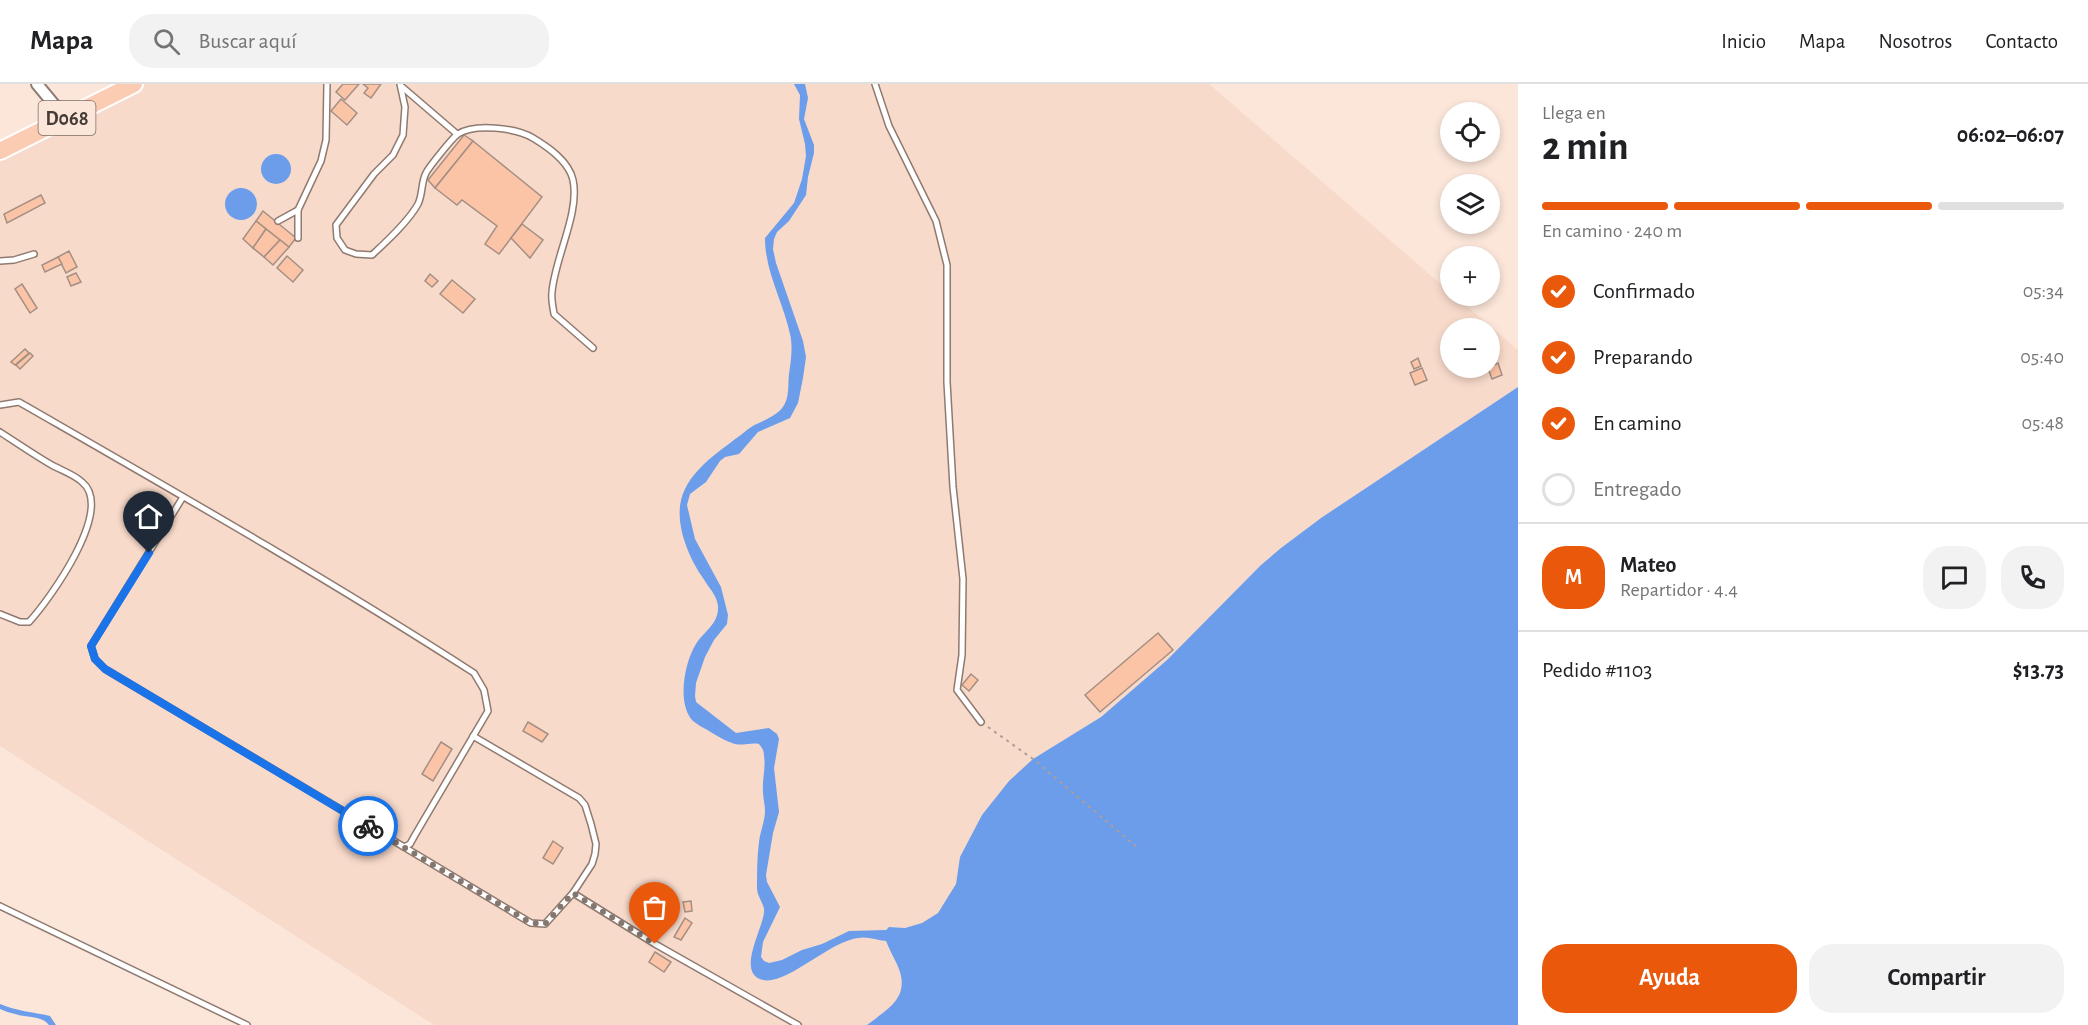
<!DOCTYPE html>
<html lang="es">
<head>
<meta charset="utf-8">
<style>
	:root { --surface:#fff; --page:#f2f2f2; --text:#202124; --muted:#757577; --line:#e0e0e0; --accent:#ea580c }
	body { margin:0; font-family:"Alegreya Sans",sans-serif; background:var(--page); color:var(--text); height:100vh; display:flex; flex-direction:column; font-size:22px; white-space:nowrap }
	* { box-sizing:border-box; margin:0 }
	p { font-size:20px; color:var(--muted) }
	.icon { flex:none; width:33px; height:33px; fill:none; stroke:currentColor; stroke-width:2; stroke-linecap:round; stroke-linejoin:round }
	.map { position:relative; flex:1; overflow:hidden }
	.sheet { display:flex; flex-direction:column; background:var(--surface); width:570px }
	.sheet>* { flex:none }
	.buttons { position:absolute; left:1440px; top:18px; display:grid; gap:12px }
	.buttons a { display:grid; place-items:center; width:60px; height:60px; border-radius:50%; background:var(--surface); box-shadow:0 3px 9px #0003; font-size:30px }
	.pin { position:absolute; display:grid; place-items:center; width:51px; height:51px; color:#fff; margin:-62px -26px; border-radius:50% 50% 50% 0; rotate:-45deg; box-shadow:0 0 6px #0007 }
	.pin .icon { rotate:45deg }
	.courier { position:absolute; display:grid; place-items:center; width:60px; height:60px; margin:-30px; border:4px solid #1a73e8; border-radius:50%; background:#fff; color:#222; box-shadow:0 2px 8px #0007 }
	.headline em { font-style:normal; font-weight:700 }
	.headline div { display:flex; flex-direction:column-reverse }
	.headline { display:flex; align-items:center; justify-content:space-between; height:102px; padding:0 24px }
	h1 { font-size:39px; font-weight:700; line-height:45px }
	.bar { display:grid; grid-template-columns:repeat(4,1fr); gap:9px 6px; align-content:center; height:72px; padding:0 24px }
	.bar i { height:8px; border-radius:4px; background:var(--line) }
	.bar .selected { background:var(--accent) }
	.bar p { grid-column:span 4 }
	.line { display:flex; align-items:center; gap:15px; padding:0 24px; border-top:2px solid var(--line) }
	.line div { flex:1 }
	.round { display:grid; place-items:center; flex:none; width:63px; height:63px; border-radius:24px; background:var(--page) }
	ol { padding:0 24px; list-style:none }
	li { display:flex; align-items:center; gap:18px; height:66px }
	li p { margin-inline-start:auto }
	li .icon { padding:6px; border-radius:50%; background:var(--accent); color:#fff; stroke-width:4 }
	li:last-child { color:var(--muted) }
	li i { width:33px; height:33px; border:3px solid var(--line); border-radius:50% }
	.primary-button { display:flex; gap:12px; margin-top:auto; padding:12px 24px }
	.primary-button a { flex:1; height:69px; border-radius:24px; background:var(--accent); color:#fff; font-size:24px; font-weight:700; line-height:69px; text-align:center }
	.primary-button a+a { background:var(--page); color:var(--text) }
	header { display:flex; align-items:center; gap:36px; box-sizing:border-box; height:84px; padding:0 30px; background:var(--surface); border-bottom:2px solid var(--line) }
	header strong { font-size:28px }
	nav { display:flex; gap:33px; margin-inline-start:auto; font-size:21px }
	.search { width:420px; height:54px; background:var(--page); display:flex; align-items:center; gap:15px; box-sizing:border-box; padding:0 21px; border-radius:24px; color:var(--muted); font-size:22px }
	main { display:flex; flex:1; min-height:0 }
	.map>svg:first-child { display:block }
</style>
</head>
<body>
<header>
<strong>Mapa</strong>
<div class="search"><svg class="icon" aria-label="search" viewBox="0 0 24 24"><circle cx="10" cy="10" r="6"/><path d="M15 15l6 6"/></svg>Buscar aquí</div>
<nav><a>Inicio</a><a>Mapa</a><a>Nosotros</a><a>Contacto</a></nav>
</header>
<main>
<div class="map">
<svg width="1518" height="941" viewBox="0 0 1518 941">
	<rect width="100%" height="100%" fill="#fce6da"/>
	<!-- built -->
	<path fill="#f8daca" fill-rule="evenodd" d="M145,0h1064l241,208v4h5l63,54v37l-197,131 -40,30 -20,17 -94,95 -66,57 -68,42 -73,98 -4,27 -18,29 -16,10 -17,5 -15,-1 -5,3v11l15,29 2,18 -4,11 -7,8 -24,18h-433l-434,-279v-593zM1450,244h40v40h-40z"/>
	<!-- water -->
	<g fill="#6b9deb">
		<path d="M794,0h11l3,14 -4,21 10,26v8l-6,24 -2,18 -17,26 -12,11 -3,7 -1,10 3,14 27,78 3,16 -3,21 -5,25 -8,15 -32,14 -19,22 -14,3 -5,4 -14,21 -16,12 -3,11 8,34 26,48 7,28 -1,9 -13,16 -9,17 -9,26 -1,13 1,6 40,31 33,-5 8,6 2,5 -5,29 5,44 -6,21 -7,42 1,7 13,25 -17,35 -2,15 3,4 5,2 13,-3 20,-10 20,-6 27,-13 37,-1 3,-3 16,1 17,-5 16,-10 18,-29 4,-27 22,-42 27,-34 24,-22 68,-42 66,-57 94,-95 20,-17 40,-30 197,-131v638h-651c19,-15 41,-25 33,-53 -3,-10 -10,-20 -14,-31 -9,-1 -19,-5 -28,-3 -28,3 -71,47 -95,42 -29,-7 3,-55 1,-71 -1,-7 -7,-13 -7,-21 0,-15 0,-31 2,-46 1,-10 6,-21 6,-31 0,-6 -2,-13 -2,-19 -1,-12 3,-25 1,-36 0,-6 -2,-8 -5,-12 -9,-2 -18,3 -27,-1 -10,-3 -22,-12 -32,-17 -2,-2 -5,-3 -7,-5 -17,-17 -8,-60 3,-77 9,-14 23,-20 22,-38 -1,-11 -10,-19 -15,-28 -16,-23 -32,-62 -18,-89 12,-25 41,-42 62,-59 12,-10 33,-12 39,-29 3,-8 2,-18 3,-27 2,-14 4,-27 1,-40 -7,-33 -25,-62 -25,-96l29,-35 8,-24 4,-23 -1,-12 -6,-25 1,-24z"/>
		<circle cx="276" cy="85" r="15"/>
		<circle cx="241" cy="120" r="16"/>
		<path d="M0,920c16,7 33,8 50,12l6,9h-7c-8,-10 -22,-7 -34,-11 -5,-1 -10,-3 -15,-5z"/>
	</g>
	<!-- building -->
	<g fill="#fcc4a6" stroke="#a48f84" stroke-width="1.5">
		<path d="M343,0h16l-14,16 -9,-8z"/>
		<path d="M363,0h18l-10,14 -7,-5 4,-5z"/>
		<path d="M341,15l16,14 -10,12 -16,-14z"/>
		<path d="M464,51l9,6 -38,47 -7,-8z"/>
		<path d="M473,57l69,56 -43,57 -14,-10 12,-18 -35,-26 -5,5 -22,-17z"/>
		<path d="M41,111l4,8 -38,20 -3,-9z"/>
		<path d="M263,127l33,27 -7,9 -33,-26z"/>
		<path d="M256,137l10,8 -13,19 -10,-9z"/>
		<path d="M522,140l21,16 -13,18 -19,-20z"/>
		<path d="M266,145l14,11 -16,17 -11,-9z"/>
		<path d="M280,156l9,7 -16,18 -9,-8z"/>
		<path d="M69,167l8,16 -11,6 -8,-16z"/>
		<path d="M287,172l16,14 -10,12 -16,-14z"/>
		<path d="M58,173l4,7 -17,8 -3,-7z"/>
		<path d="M76,189l5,9 -10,4 -4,-9z"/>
		<path d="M430,190l8,7 -6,6 -7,-6z"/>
		<path d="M452,196l23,19 -12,14 -23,-19z"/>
		<path d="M22,200l15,24 -7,5 -15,-24z"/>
		<path d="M25,265l4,4 -14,12 -4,-3z"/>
		<path d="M30,269l3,3 -13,13 -4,-4z"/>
		<path d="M1418,274l3,8 -7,3 -3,-7z"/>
		<path d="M1498,279l4,12 -10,4 -4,-11z"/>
		<path d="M1422,284l5,12 -12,5 -5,-12z"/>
		<path d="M1158,549l15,17 -73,62 -15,-17z"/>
		<path d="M971,590l7,6 -9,11 -7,-6z"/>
		<path d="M528,638l20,12 -6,8 -19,-11z"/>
		<path d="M441,658l11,7 -19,32 -11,-7z"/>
		<path d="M553,757l10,7 -10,16 -10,-6z"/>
		<path d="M691,817l1,10 -7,1 -2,-10z"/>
		<path d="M685,834l7,5 -11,17 -7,-3z"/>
		<path d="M655,868l16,10 -7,10 -15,-10z"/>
	</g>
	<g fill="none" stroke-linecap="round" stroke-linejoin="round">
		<defs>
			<g id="lane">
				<path d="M400,0l5,23 -2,28 -10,20 -19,19 -38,51 1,13 8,12 11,4 16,1c14,-13 37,-34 46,-51 5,-10 3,-22 8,-31 3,-6 27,-36 32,-39 17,-11 58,-6 75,4 15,9 36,23 40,42 7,33 -18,77 -21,112 -1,7 1,15 2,22l39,34"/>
				<path d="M875,0l14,42 47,95 11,44v117l6,105 10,92 -1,76 -5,35 24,32"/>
				<path d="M401,2l56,48"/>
				<path d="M298,126v28"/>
				<path d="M278,137l20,-11 23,-49 5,-21 1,-56"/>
				<path d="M0,177l14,-1 20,-6"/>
				<path d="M0,321l19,-3c153,88 306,175 455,271l10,17 4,21 -73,124 -5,9 -6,3 -299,-178 -10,-10 -4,-13 92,-149"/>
				<path d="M0,348c17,11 33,22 50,32 10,6 24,10 32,18 33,27 -32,117 -53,140h-9l-20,-8"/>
				<path d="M404,763l127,76 14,1 28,-31 19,-29 3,-10 1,-10 -5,-20 -6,-19 -6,-7 -106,-62"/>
				<path d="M573,809l82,51 143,81"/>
				<path d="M0,822l247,119"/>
			</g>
			<path id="street" d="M37,0l29,35"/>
			<path id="primary" d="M0,67l134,-67"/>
		</defs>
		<!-- lane casing -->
		<use href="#lane" stroke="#8f7a70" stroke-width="8"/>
		<!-- street casing -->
		<use href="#street" stroke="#8f7a70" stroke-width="14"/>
		<!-- primary casing -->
		<use href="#primary" stroke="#fff" stroke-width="20"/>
		<!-- path -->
		<path stroke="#af9e95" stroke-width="2" stroke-dasharray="3 4.5" stroke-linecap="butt" d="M988,643l45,32 105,89"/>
		<!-- lane -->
		<use href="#lane" stroke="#fff" stroke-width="5"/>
		<!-- street -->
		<use href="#street" stroke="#fff" stroke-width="10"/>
		<!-- primary -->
		<use href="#primary" stroke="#fcccb2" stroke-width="16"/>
	</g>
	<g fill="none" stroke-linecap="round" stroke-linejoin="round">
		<!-- done -->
		<path stroke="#84776f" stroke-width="6" stroke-dasharray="0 10.8" d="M368,742l163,97 14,1 28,-31 82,51"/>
		<!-- route -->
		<path stroke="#1a73e8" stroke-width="8" d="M149,469l-58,93 4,13 10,10 263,157"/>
	</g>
	<g text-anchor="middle" stroke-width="4.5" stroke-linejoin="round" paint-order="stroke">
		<!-- shield labels -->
		<rect fill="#fce6da" stroke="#7b6e67" stroke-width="1.5" x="38.5" y="17" width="57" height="34" rx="4.5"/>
		<g font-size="20" font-weight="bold" fill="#443b36">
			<text x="67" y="41">D068</text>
		</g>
	</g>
</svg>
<div class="buttons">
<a><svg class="icon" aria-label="locate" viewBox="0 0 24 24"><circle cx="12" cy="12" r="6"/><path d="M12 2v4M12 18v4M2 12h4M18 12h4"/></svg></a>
<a><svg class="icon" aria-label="layers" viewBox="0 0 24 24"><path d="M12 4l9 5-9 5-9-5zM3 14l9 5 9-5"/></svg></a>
<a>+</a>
<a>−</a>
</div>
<div class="pin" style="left:655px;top:860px;background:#ea580c"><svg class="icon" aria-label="bag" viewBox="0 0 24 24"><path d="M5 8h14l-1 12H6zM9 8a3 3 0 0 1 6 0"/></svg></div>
<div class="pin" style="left:149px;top:469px;background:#1f2937"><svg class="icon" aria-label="home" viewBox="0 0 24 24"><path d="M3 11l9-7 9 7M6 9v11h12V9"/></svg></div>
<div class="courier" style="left:368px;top:742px"><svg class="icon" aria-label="bike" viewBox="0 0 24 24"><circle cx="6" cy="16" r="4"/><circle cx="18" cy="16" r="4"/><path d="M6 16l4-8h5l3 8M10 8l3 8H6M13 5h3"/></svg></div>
</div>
<section class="sheet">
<div class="headline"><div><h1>2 min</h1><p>Llega en</p></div><em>06:02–06:07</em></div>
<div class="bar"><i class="selected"></i><i class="selected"></i><i class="selected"></i><i></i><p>En camino · 240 m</p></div>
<ol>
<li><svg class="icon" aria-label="check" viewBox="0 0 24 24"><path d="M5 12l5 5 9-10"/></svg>Confirmado<p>05:34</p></li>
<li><svg class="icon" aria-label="check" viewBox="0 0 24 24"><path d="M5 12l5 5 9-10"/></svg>Preparando<p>05:40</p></li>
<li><svg class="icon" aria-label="check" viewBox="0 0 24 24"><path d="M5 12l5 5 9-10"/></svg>En camino<p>05:48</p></li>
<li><i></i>Entregado</li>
</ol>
<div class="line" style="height:108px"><b class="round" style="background:var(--accent);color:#fff">M</b><div><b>Mateo</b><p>Repartidor · 4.4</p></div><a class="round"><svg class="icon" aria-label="chat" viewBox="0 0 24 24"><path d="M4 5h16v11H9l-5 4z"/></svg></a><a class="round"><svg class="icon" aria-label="phone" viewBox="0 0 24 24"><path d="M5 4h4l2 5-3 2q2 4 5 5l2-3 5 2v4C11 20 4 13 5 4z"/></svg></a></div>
<div class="line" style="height:78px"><div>Pedido #1103</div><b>$13.73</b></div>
<div class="primary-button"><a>Ayuda</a><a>Compartir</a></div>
</section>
</main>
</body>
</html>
